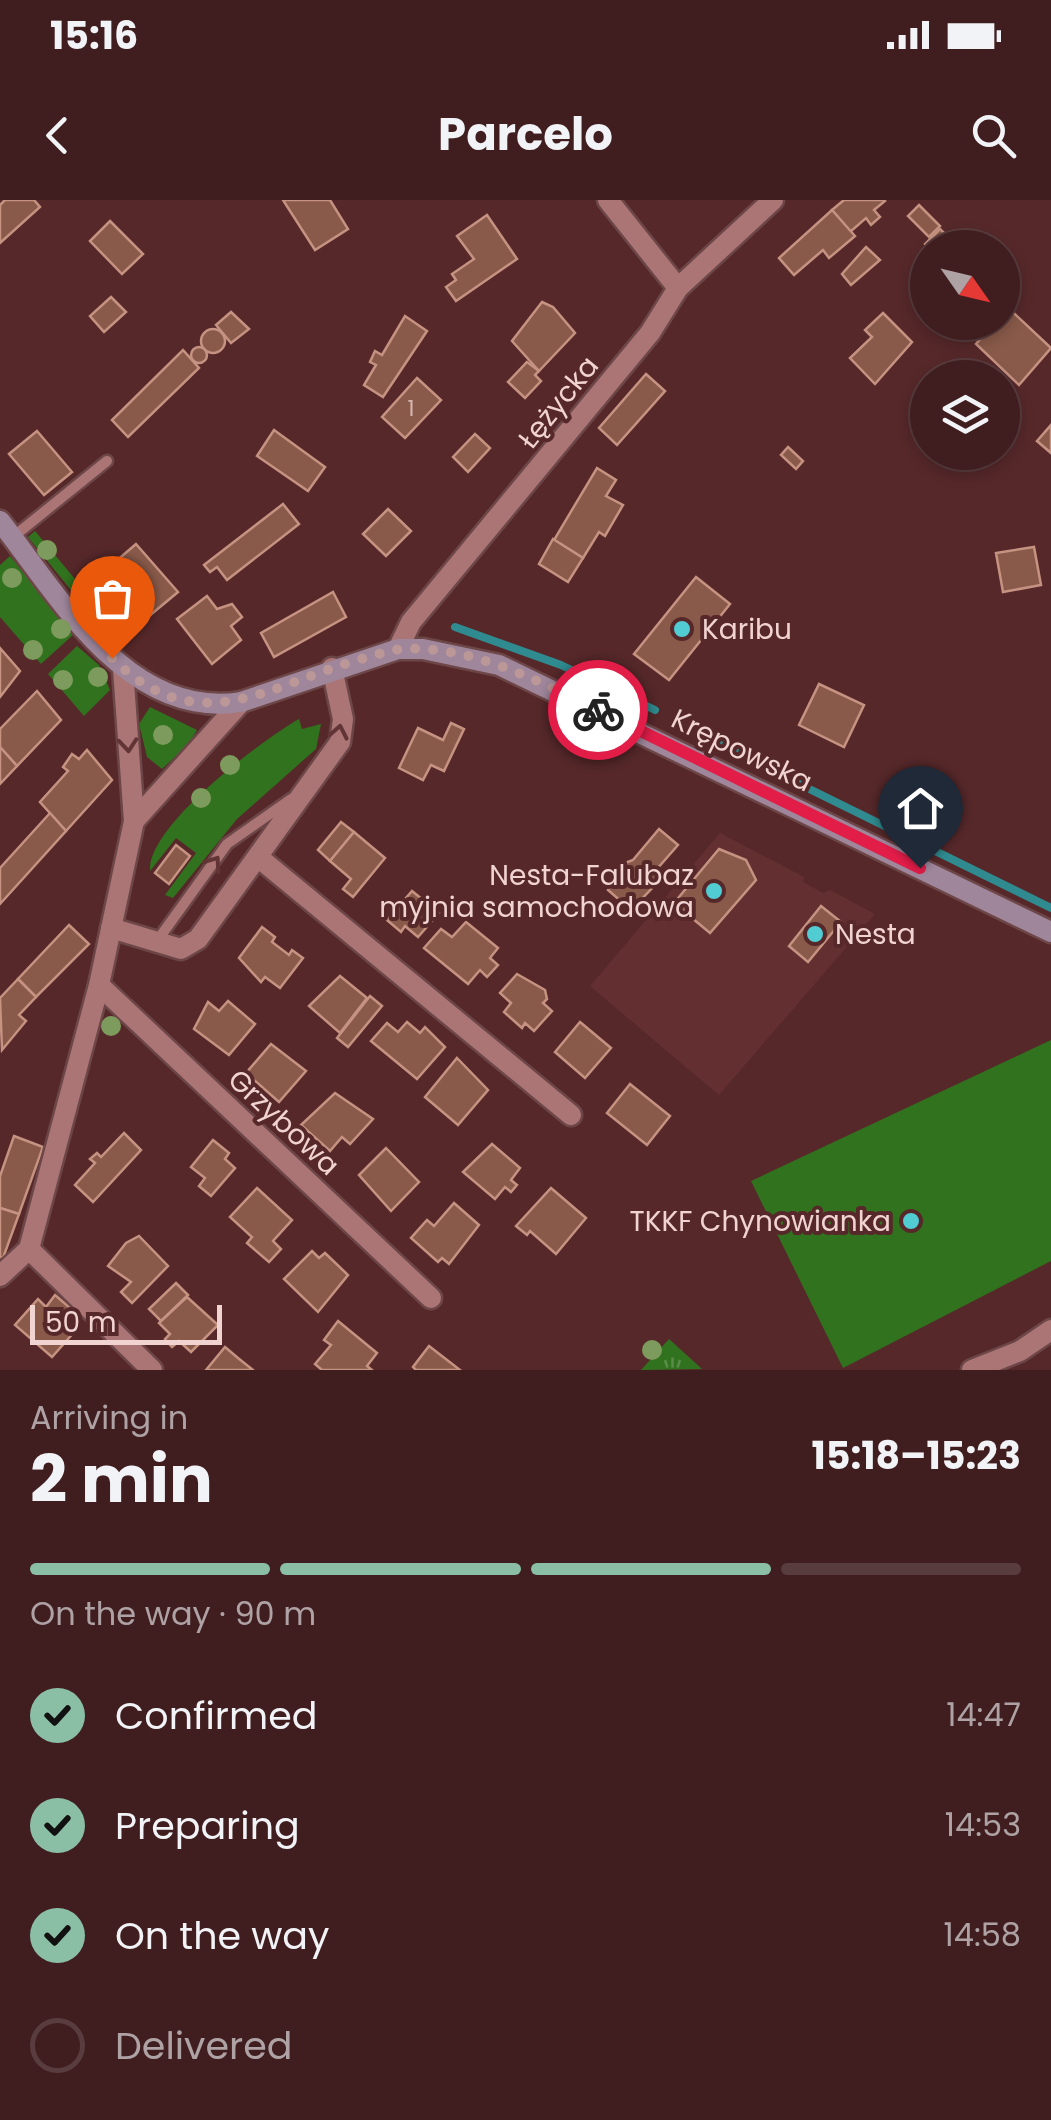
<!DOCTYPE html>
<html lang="en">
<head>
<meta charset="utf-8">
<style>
	:root { --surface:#401e20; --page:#472729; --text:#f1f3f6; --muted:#aea2a5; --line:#593c3e; --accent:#8abfa5 }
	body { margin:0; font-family:Poppins,sans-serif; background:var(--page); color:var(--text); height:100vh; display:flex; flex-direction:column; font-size:38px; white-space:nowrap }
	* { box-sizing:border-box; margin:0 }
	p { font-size:32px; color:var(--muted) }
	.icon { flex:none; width:55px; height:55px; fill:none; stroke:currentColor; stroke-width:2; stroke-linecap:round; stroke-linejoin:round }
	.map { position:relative; height:1170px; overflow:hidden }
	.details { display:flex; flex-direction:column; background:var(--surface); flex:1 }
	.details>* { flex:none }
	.needle { width:65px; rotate:124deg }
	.controls { position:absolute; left:910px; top:30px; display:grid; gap:20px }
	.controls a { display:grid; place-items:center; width:110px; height:110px; border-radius:50%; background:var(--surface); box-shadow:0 5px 15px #0003,0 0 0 2px var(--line); font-size:50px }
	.scale { position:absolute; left:30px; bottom:25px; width:192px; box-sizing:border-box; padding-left:10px; border:5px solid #f1d3d2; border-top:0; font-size:28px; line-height:35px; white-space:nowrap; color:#f1d3d2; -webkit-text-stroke:8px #56282a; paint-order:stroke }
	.pin { position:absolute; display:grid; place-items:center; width:85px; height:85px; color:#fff; margin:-102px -42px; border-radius:50% 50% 50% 0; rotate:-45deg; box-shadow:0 0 10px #0007 }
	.pin .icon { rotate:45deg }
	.courier { position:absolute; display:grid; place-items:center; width:100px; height:100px; margin:-50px; border:8px solid #e11d48; border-radius:50%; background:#fff; color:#222; box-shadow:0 2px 12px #0007 }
	.headline em { font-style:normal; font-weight:700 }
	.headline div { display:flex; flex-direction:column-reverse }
	.headline { display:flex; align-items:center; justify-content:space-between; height:170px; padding:0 30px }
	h1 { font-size:65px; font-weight:700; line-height:75px }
	.bar { display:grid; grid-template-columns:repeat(4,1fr); gap:15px 10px; align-content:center; height:120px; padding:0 30px }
	.bar i { height:12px; border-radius:8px; background:var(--line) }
	.bar .active { background:var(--accent) }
	.bar p { grid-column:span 4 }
	ol { padding:0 30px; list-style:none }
	li { display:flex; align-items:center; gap:30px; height:110px }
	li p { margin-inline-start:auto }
	li .icon { padding:10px; border-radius:50%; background:var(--accent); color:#111; stroke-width:4 }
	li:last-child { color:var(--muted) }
	li i { width:55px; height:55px; border:5px solid var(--line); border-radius:50% }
	.status { display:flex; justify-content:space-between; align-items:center; height:70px; padding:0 50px; background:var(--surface); direction:ltr }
	.status svg { height:28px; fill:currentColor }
	header { display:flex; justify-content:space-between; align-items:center; height:130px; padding:0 30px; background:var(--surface); font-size:45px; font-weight:700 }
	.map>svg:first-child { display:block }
</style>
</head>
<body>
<div class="status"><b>15:16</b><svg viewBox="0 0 49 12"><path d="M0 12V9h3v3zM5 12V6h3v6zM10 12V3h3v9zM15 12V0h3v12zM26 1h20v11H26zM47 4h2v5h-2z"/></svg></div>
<header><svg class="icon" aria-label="back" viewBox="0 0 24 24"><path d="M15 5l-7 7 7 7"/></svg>Parcelo<svg class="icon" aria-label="search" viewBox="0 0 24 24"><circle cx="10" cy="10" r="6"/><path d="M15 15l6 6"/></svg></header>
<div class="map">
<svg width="1051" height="1170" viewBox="0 0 1051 1170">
	<defs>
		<pattern id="park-tufts" width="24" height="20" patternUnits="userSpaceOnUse" patternTransform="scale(2.5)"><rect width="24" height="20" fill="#31721e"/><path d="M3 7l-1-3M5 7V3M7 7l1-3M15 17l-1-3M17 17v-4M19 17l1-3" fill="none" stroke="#598c48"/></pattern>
	</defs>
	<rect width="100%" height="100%" fill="#56282a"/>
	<!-- built -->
	<path fill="#642f30" d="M720,633l84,44 -1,5 20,11 7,-3 45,24 -156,181 -129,-109z"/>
	<!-- green -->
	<g fill="#31721e">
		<path d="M35,331l90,108 -13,2 -84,-104z"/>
		<path d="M10,356l64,78 -33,30 -41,-47v-52z"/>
		<path d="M77,446l22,19 11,25 -26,26 -36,-42z"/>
		<path d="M150,507l47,23 -8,14 -27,25 -15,-12 -8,-33z"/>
		<path d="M299,519l3,10 19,-5 -5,25 -79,70 -64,79 -8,-3 31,-42 -20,-15 -26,33c-4,-44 113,-132 149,-152z"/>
		<path d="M1051,840v221l-208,107 -92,-187z"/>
	</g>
	<!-- park -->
	<path fill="url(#park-tufts)" d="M669,1139l33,30 -61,1z"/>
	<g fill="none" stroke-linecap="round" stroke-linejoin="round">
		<!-- stream -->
		<g stroke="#2f8b8f" stroke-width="8">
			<path d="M455,427l106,38 94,45"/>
			<path d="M690,527l54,29"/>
			<path d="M783,576l268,132"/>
		</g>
	</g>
	<!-- building -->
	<g fill="#895a4a" stroke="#c69281" stroke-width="2.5">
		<path d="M5,0h29l6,7 -40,36v-38z"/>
		<path d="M283,0h47l18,29 -33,21z"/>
		<path d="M844,0h40l1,1 -11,9 6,7 -9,8 -5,-7 -16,14 -18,-22z"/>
		<path d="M919,5l21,21 -11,11 -21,-21z"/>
		<path d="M832,10l23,26 -26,22 -6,-8 -29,25 -15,-17z"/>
		<path d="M487,15l30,44 -61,42 -10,-14 10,-7 -4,-6 22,-15 -17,-23z"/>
		<path d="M110,21l33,33 -21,20 -32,-33z"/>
		<path d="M940,29l7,7 -12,12h-7l-3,-4z"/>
		<path d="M866,47l14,13 -29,25 -9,-11z"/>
		<path d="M111,97l15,15 -22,20 -14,-16z"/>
		<path d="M542,102l11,5 22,26 -36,38 -27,-30z"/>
		<path d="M1002,102l49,46 -32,37 -43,-41 15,-17 -4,-5h15z"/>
		<path d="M231,112l18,17 -18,14 -15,-18z"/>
		<path d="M883,113l29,29 -37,42 -25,-26 22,-21 -7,-7z"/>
		<path d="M405,116l22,15 -44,66 -19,-12 12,-20 -6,-3 5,-11 7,4z"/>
		<circle cx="213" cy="141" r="12"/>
		<circle cx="199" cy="155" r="8"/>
		<path d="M183,150l16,18 -71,69 -16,-17z"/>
		<path d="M527,162l12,9 -4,4 6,6 -16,17 -17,-16z"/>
		<path d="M646,174l19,17 -48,54 -18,-17z"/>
		<path d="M417,178l24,22 -36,38 -23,-21z"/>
		<path d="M1051,225v28l-14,-12z"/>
		<path d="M274,230l51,37 -17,24 -51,-35z"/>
		<path d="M37,231l35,41 -28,23 -35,-41z"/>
		<path d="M475,234l15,14 -22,24 -15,-15z"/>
		<path d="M788,247l15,14 -7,8 -15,-14z"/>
		<path d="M597,268l19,12 -10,16 17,9 -18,31 -6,-4 -16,26 -29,-18z"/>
		<path d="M283,304l16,20 -72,56 -10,-13 -7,5 -6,-7z"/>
		<path d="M388,309l23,22 -25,25 -23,-22z"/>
		<path d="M553,339l30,19 -15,24 -29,-18z"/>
		<path d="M136,344l42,48 -30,25 -41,-48z"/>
		<path d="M1034,347l7,38 -38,7 -7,-39z"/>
		<path d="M696,377l34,27 -61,76 -35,-26z"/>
		<path d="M333,392l13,25 -72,40 -13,-24z"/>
		<path d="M207,396l10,13 15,-5 10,13 -11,9 10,14 -29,24 -35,-45z"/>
		<path d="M0,448l20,23 -20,26z"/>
		<path d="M819,484l45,21 -20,42 -45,-22z"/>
		<path d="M37,491l24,29 -44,46 -17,-19v-18z"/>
		<path d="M451,523l13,6 -20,42 -13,-6 -8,15 -24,-12 19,-40 25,12z"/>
		<path d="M0,547l17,19 -17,18z"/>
		<path d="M87,550l25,30 -46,51 -26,-29 28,-31 -5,-4 9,-13 7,5z"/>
		<path d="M50,613l16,18 -66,73v-36z"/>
		<path d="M341,622l13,10 -24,29 -12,-11z"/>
		<path d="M659,629l19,16 -21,24 6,4 -5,9 -27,28 -23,-20 17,-27 8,-3z"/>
		<path d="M354,632l31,26 -32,39 -10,-8 8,-10 -21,-18z"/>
		<path d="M176,645l14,11 -21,28 -14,-11z"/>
		<path d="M719,649l27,11 10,20 -46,53 -36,-30z"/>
		<path d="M412,691l27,22 -21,24 -13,-11 -4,6 -14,-12z"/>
		<path d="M821,706l20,16 -33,40 -19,-16z"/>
		<path d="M466,722l32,26 -8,10 8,7 -11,12 -7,-7 -12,14 -44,-36 17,-19 11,8z"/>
		<path d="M69,725l20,19 -53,53 -18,-18z"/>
		<path d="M262,727l13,10 -3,5 17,13 3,-5 11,8 -23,30 -15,-11 -4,5 -22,-24z"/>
		<path d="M517,774l28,16 2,9 -4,4 9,8 -18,20 -9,-8 -3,5 -18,-16 7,-9 -11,-10z"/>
		<path d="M340,776l27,22 -27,35 -31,-27z"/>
		<path d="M18,779l18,18 -17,18 7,6 -24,29 -2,-52z"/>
		<path d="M370,796l12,10 -34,41 -11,-9z"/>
		<path d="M228,801l27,23 -26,31 -35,-26 14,-27 11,9z"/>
		<path d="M407,822l13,11 5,-6 20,20 -28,32 -46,-38 16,-18 11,9z"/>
		<path d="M580,822l31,26 -26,30 -30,-26z"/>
		<path d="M271,844l35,27 -27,31 -33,-29z"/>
		<path d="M457,858l31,32 -30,35 -33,-28z"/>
		<path d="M630,884l40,32 -23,29 -40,-32z"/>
		<path d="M335,893l38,26 -23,25 -8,-7 -12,14 -29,-26z"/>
		<path d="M124,933l17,17 -48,52 -18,-17 20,-22 -5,-4 7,-6 4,4z"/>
		<path d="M14,936l29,11 -24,67 -19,-6v-32z"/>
		<path d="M213,940l16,13 -4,6 10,9 -24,28 -12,-10 6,-8 -14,-11z"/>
		<path d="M492,944l28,24 -9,12 6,5 -6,7 -6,-5 -10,12 -32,-27z"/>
		<path d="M386,948l33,34 -28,29 -32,-36z"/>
		<path d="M257,988l35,32 -19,21 8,8 -12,13 -22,-19 5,-6 -22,-20z"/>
		<path d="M551,988l35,30 -30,36 -26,-23 -3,4 -11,-9z"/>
		<path d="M454,1003l25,22 -30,39 -7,-6 -4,4 -27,-24 16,-18 7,6z"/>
		<path d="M0,1008l19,6 -16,44 -3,-1z"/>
		<path d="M139,1036l29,30 -36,37 -11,-11 10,-10 -23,-16 18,-23z"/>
		<path d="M312,1051l7,7 6,-5 23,22 -30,37 -34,-33z"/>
		<path d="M176,1083l12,12 -27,26 -12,-12z"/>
		<path d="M55,1095l14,12 -9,11 15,13 -23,26 -37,-32 23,-26 8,8z"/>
		<path d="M187,1097l31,28 -27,27 -12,-11 -7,6 -7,-8 5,-5 -11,-11z"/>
		<path d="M338,1121l39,32 -10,13 5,4h-50l-7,-6 16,-19 -7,-5z"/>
		<path d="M429,1146l31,24h-44l-3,-3z"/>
		<path d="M225,1147l13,11 15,12h-47z"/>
	</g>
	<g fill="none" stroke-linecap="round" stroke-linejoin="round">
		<defs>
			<g id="lane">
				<path d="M13,337l94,-76"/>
				<path d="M157,741l70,-97 64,-45"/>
			</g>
			<g id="street">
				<path d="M608,0l70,88"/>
				<path d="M398,449l13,-27 239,-289 28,-45 95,-88"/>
				<path d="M134,621l107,-119"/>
				<path d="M258,657l313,258"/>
				<path d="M111,728l70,21 17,-10 142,-197 3,-23 -11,-51"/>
				<path d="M99,785l332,313"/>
				<path d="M29,1049l123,121"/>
				<path d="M0,1076l29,-27 70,-264 35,-164 -11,-152"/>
				<path d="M972,1170l48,-19 31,-21"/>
			</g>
			<path id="secondary" d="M0,321c60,77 129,199 241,181l157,-53h25l76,16 552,267"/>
		</defs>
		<!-- lane casing -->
		<use href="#lane" stroke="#6d4648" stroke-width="15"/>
		<!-- street casing -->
		<use href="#street" stroke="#6d4648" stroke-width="25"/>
		<!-- secondary casing -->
		<use href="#secondary" stroke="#6d4648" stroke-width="25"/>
		<!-- lane -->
		<use href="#lane" stroke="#ab7575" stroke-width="10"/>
		<!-- street -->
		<use href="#street" stroke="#ab7575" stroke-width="20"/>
		<!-- secondary -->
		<use href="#secondary" stroke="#9f869b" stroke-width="20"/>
	</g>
	<!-- trees -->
	<g fill="#7e9b5e">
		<circle cx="47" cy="350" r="10"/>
		<circle cx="12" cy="378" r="10"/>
		<circle cx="81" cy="391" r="10"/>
		<circle cx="61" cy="429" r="10"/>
		<circle cx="113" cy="430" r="10"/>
		<circle cx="33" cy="450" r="10"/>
		<circle cx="98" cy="477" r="10"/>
		<circle cx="63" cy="480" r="10"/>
		<circle cx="163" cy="535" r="10"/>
		<circle cx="230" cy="565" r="10"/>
		<circle cx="201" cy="598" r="10"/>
		<circle cx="111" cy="826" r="10"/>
		<circle cx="652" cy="1150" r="10"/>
	</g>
	<!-- one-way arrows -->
	<defs><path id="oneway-chevron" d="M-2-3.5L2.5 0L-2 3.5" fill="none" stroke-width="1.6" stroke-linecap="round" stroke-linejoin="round" transform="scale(2.5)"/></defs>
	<g stroke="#633435">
		<use href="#oneway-chevron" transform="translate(339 532) rotate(-79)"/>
		<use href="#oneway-chevron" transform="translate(128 545) rotate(85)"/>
		<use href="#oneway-chevron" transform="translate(214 663) rotate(-55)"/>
	</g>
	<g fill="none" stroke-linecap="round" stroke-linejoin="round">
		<!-- done -->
		<path stroke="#bb9797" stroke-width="10" stroke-dasharray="0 18" d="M112,458c84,84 154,29 246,2 15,-4 30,-10 45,-11 68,-4 135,32 195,61"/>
		<!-- route -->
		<path stroke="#e11d48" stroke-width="12" d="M598,510l322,158"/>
	</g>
	<!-- markers -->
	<g fill="#51ccd2" stroke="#56282a" stroke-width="4">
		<circle cx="682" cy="429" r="10"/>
		<circle cx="714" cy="691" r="10"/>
		<circle cx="815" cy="734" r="10"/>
		<circle cx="911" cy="1021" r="10"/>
	</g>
	<g text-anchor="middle" stroke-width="8" stroke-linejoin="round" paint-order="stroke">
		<!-- number labels -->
		<g font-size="22" fill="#d7b5b0">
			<text x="411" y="216">1</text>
		</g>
		<!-- street labels -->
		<g font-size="28" fill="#f1d3d2" stroke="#56282a">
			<text transform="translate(558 202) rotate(-51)" y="10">Łężycka</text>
			<text transform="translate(742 550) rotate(26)" y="10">Krępowska</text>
			<text transform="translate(284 922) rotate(43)" y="10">Grzybowa</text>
		</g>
		<!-- poi labels -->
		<g font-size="28" fill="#f1d3d2" stroke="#56282a" text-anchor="start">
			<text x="702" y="439">Karibu</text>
			<text x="694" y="685" text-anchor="end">Nesta-Falubaz<tspan x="694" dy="32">myjnia samochodowa</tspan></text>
			<text x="835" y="744">Nesta</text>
			<text x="891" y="1031" text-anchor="end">TKKF Chynowianka</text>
		</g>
	</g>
</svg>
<div class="controls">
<a><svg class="needle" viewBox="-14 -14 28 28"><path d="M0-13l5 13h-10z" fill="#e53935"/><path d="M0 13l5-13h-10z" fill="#aea2a5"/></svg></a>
<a><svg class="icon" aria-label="layers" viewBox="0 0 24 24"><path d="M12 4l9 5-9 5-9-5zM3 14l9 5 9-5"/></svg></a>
</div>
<div class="scale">50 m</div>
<div class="pin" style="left:112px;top:458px;background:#ea580c"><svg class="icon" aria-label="bag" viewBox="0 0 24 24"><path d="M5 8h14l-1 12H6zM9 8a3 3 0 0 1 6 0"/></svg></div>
<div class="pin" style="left:920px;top:668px;background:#1f2937"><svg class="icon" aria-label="home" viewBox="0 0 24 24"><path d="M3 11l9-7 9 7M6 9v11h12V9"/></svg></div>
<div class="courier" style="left:598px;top:510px"><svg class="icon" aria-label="bike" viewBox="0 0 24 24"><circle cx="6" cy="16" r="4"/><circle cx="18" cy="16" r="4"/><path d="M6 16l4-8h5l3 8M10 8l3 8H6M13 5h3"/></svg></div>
</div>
<section class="details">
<div class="headline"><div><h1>2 min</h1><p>Arriving in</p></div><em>15:18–15:23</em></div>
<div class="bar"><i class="active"></i><i class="active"></i><i class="active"></i><i></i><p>On the way · 90 m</p></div>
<ol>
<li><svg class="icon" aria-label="check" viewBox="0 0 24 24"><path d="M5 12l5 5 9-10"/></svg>Confirmed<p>14:47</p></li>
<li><svg class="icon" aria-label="check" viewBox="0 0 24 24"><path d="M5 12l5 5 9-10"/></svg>Preparing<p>14:53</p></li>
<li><svg class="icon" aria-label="check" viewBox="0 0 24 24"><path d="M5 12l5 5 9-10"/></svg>On the way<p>14:58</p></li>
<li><i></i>Delivered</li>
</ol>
</section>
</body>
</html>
